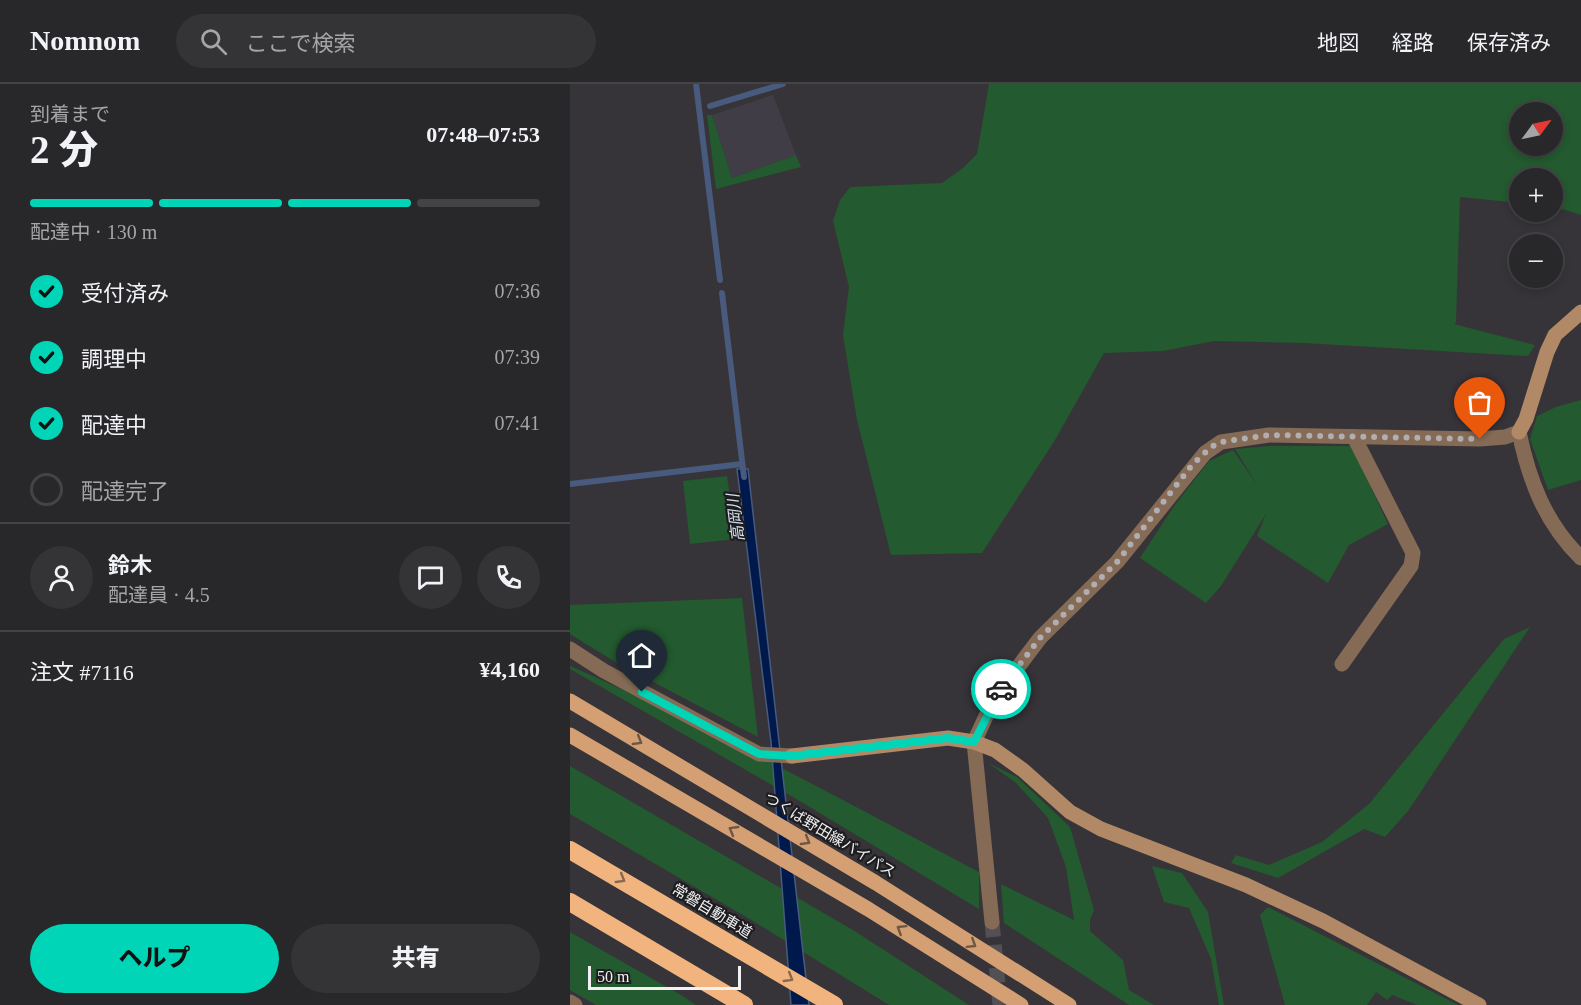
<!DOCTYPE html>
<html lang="ja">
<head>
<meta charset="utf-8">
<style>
	:root { --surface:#28272a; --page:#343336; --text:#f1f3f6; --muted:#a5a5a8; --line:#444447; --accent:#00d5b7 }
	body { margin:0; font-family:"Times New Roman","Noto Sans JP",serif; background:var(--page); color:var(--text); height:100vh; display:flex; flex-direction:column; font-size:22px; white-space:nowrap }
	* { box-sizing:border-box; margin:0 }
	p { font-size:20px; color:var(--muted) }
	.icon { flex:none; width:33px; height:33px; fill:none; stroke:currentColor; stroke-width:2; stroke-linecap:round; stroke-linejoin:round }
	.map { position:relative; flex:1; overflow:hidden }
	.drawer { display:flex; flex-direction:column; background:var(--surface); width:570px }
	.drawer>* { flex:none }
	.needle { width:39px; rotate:57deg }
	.controls { position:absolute; left:939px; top:18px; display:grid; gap:12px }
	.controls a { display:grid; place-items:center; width:54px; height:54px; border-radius:50%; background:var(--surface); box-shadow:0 3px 9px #0003,0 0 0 2px var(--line); font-size:30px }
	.scale { position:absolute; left:18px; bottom:15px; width:153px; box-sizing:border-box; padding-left:6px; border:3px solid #f1f0f2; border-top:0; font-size:16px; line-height:21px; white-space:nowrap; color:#f1f0f2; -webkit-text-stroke:4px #1d1c1e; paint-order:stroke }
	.pin { position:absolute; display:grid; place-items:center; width:51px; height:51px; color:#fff; margin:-62px -26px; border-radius:50% 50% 50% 0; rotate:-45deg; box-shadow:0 0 6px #0007 }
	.pin .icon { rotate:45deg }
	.courier { position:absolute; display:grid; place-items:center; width:60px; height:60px; margin:-30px; border:4px solid #00d5b7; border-radius:50%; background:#fff; color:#222; box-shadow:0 2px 8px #0007 }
	.head em { font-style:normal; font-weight:800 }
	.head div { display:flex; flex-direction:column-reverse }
	.head { display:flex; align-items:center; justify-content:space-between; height:102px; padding:0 30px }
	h1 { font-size:39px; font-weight:800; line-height:45px }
	.bar { display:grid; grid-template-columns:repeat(4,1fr); gap:9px 6px; align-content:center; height:72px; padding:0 30px }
	.bar i { height:8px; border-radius:4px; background:var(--line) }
	.bar .selected { background:var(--accent) }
	.bar p { grid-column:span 4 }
	.line { display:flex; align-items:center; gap:15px; padding:0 30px; border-top:2px solid var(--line) }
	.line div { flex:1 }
	.round { display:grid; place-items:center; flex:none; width:63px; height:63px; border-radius:32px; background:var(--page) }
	ol { padding:0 30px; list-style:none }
	li { display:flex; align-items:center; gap:18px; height:66px }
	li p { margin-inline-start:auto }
	li .icon { padding:6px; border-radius:50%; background:var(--accent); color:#111; stroke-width:4 }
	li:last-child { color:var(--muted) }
	li i { width:33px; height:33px; border:3px solid var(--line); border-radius:50% }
	.primary-button { display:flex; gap:12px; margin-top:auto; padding:12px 30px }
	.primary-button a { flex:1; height:69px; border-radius:36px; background:var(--accent); color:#111; font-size:24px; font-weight:800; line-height:69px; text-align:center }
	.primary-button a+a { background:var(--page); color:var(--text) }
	header { display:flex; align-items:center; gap:36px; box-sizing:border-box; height:84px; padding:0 30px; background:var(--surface); border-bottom:2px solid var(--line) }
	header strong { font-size:28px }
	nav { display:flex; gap:33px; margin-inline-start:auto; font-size:21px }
	.search { width:420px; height:54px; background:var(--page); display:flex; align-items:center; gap:15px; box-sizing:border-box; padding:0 21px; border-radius:33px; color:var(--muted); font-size:22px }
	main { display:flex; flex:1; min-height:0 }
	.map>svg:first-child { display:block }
</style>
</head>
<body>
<header>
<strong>Nomnom</strong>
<div class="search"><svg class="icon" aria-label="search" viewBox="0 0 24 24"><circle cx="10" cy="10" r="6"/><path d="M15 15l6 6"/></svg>ここで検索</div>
<nav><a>地図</a><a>経路</a><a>保存済み</a></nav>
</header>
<main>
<section class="drawer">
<div class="head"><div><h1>2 分</h1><p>到着まで</p></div><em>07:48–07:53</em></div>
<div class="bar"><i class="selected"></i><i class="selected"></i><i class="selected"></i><i></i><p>配達中 · 130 m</p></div>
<ol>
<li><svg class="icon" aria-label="check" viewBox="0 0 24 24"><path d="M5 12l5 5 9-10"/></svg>受付済み<p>07:36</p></li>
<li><svg class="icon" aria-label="check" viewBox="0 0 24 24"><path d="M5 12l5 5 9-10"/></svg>調理中<p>07:39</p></li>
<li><svg class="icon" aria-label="check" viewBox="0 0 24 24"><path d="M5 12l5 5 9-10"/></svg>配達中<p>07:41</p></li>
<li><i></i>配達完了</li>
</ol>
<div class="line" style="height:108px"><a class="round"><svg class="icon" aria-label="person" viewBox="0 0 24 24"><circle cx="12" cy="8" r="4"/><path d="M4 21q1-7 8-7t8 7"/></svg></a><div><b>鈴木</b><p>配達員 · 4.5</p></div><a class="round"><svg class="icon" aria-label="chat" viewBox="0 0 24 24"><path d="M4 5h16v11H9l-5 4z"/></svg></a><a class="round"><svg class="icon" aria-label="phone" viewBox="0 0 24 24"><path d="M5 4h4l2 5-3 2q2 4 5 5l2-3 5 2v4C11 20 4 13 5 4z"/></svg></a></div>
<div class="line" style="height:78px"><div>注文 #7116</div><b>¥4,160</b></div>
<div class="primary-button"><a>ヘルプ</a><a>共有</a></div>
</section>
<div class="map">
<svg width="1011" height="921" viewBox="0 0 1011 921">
	<rect width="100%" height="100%" fill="#363438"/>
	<!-- built -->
	<path fill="#413d46" d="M203,11l23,60 -64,23 -20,-63z"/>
	<!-- green -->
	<g fill="#235a2f" fill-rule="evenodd">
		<path d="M419,0h592v131l-28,-9 -1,-28h-32l-1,25 -59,-6 -4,125 -2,2 81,21 -7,11 -224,-13 -90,-2 -51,10 -59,2 -49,87 -73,113 -91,2 -34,-135 -14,-85 6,-48 -16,-66 7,-21 10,-13 92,-4 21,-15 14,-14zM950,28h32v34h-32z"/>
		<path d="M137,31h5l20,63 64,-23 5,12 -85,22z"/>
		<path d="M1011,316v80l-33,10 -18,-51 7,-23 19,-9z"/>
		<path d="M699,362h83l36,78 -39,21 -21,38 -71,-47 9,-22 -45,72 -15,17 -66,-45 34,-52 35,-45 24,-11 24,35 -22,-36z"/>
		<path d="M157,392l9,63 -46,5 -7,-63z"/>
		<path d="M172,514l16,139 -141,-74 -47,-29v-29z"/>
		<path d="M960,543l-122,184 -23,26 -21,-8 -86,49 -47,-15 5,-8 33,10 53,-23 47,-38 135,-165z"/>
		<path d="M0,582c140,61 274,135 409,206v37l-181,-109 -228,-131z"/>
		<path d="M418,679l29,14 53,50 24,83 -4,10v11l33,29 6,30 25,15h-25l-125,-82 -3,-39 73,36 -8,-53 -18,-49 -33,-36z"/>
		<path d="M0,682l283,164 116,75h-80l-136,-84 -183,-107z"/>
		<path d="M582,782l30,7 26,39 16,93h-5l-8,-46 -22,-51 -25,-6z"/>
		<path d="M698,823l190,98h-41l-25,-10 -5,5 -11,-8 -9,13h-82l-25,-90z"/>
		<path d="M0,848l111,63 15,10h-100l-26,-15z"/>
	</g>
	<!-- water -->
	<path fill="#00194c" stroke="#485a7e" stroke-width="1.5" d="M167,385h11l61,536h-18l-20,-263z"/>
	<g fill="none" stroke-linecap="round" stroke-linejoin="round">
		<!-- stream -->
		<g stroke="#485a7e" stroke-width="6">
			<path d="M126,0l24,196"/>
			<path d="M140,22l73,-22"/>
			<path d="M152,209l22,184"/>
			<path d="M0,400l172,-20"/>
		</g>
		<!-- street-tunnel -->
		<path stroke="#525054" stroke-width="15" stroke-dasharray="15 8" stroke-linecap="butt" d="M422,838l8,83"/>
		<!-- street -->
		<g stroke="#856b56" stroke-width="15">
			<path d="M0,565l34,22 155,83 33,2"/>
			<path d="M772,580l69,-98 2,-13 -59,-116"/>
			<path d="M422,838l-18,-180 20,-43 46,-61 77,-76 88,-109 16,-11 48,-7 211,4 25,-2 14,-5c10,48 26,91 62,126"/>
			<path d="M0,918l5,3"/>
		</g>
		<!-- secondary -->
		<g stroke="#b18967" stroke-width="15">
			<path d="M949,348l7,-13 21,-67 8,-17 26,-23"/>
			<path d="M222,672l156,-18 26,4 21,8 28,20 47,42 31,17 145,56 77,36 156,84"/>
		</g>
		<!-- primary -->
		<g stroke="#d39f73" stroke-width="15">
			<path d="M0,617l306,182 193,122"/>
			<path d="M0,651l298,174 153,96"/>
		</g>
		<!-- highway -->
		<g stroke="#f2b47e" stroke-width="18">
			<path d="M0,766l264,155"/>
			<path d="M0,818l174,103"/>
		</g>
	</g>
	<!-- one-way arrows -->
	<defs><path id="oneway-chevron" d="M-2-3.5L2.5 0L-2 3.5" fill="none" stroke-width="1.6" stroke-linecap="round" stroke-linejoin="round" transform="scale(1.5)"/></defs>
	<g stroke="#6f5744">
		<use href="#oneway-chevron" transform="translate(68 657) rotate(31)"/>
		<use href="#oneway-chevron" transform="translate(163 746) rotate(-150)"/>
		<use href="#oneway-chevron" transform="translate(236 757) rotate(31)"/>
		<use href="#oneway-chevron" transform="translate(331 845) rotate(-148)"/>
		<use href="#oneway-chevron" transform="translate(402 860) rotate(32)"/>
	</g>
	<g stroke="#88684e">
		<use href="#oneway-chevron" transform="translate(51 795) rotate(31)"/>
		<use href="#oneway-chevron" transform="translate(219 894) rotate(31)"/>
	</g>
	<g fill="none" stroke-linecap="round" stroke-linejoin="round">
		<!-- done -->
		<path stroke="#b0aeb1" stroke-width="6" stroke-dasharray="0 10.8" d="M431,605l39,-51 77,-76 75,-97 19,-18 10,-5 48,-7 211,4"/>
		<!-- route -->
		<path stroke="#00d5b7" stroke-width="8" d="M72,608l117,62 33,2 156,-18 26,4 27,-53"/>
	</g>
	<g text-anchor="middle" stroke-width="4.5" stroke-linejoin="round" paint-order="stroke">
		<!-- street labels -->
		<g font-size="15" fill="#f1f0f2" stroke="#1d1c1e">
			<text transform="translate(260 751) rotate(31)" y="5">つくば野田線バイパス</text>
			<text transform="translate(142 827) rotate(31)" y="5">常磐自動車道</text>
		</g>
		<!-- water labels -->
		<g font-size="16" font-style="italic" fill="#d5e0f1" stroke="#1d1c1e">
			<text transform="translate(165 434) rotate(-97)" y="6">高岡川</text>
		</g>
	</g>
</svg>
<div class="controls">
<a><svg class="needle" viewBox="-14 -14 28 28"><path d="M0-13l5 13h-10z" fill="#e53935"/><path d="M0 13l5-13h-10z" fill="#a5a5a8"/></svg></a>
<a>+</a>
<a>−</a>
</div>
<div class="scale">50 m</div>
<div class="pin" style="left:910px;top:355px;background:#ea580c"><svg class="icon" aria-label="bag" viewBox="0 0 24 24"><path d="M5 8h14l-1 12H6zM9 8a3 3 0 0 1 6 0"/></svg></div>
<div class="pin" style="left:72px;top:608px;background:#1f2937"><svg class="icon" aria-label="home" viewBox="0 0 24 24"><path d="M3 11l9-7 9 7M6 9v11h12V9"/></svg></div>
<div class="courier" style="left:431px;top:605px"><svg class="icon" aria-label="car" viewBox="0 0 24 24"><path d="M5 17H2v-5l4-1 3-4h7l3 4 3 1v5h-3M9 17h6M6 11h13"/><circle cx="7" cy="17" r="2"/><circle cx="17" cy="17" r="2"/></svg></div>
</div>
</main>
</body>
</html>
